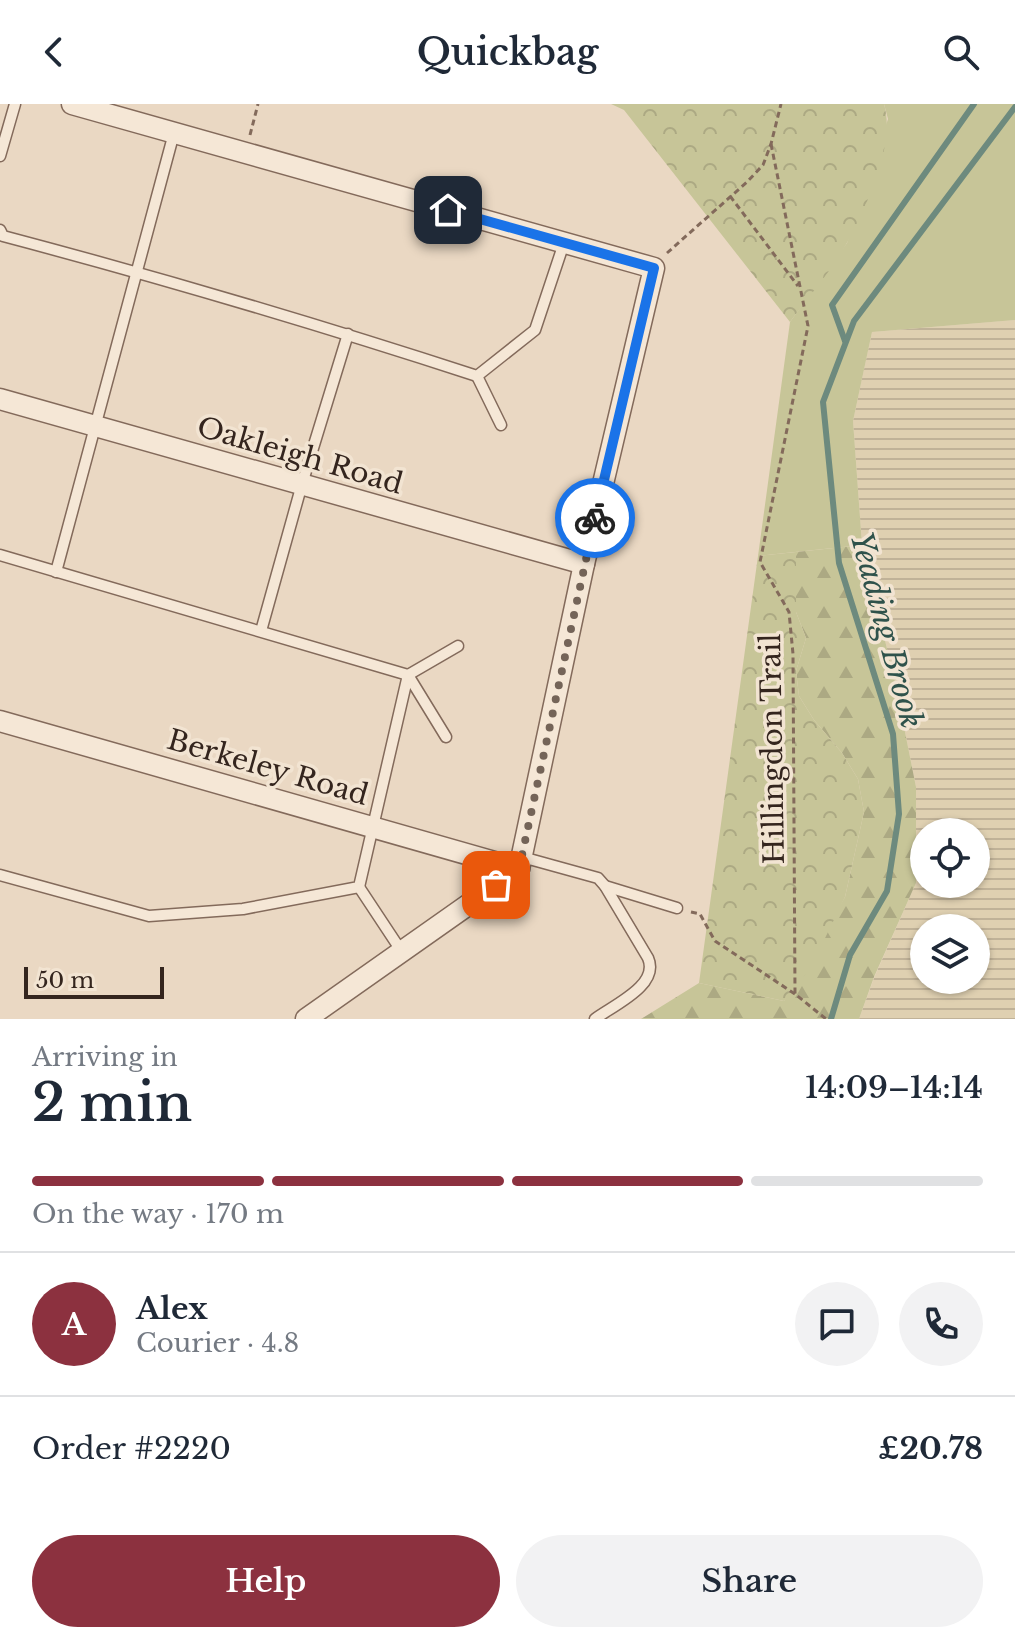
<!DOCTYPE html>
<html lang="en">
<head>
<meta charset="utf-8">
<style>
	:root { --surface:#fff; --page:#f2f2f3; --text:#1f2937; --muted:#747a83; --line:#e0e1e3; --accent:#8c313f }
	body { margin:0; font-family:"Libre Baskerville",serif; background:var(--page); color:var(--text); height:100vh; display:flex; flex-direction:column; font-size:30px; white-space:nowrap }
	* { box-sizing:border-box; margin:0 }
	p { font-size:26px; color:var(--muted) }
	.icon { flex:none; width:44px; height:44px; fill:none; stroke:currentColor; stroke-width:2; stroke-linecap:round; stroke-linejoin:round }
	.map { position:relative; height:915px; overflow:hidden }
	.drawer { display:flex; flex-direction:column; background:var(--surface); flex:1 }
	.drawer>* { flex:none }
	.tools { position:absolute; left:910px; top:714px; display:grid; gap:16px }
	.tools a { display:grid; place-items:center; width:80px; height:80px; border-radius:50%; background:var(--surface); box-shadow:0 2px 6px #0004; font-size:40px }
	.scale { position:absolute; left:24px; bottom:20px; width:140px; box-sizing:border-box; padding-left:8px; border:4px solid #34251e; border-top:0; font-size:22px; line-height:28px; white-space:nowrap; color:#34251e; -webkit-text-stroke:6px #f2e4d2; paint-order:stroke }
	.pin { position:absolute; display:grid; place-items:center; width:68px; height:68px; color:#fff; margin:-34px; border-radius:16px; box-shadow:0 4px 12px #0006 }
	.courier { position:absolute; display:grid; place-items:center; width:80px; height:80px; margin:-40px; border:6px solid #1a73e8; border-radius:50%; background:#fff; color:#222; box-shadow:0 2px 10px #0007 }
	.head em { font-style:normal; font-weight:600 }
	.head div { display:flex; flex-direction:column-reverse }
	.head { display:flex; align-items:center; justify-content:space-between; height:136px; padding:0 32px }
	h1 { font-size:52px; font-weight:600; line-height:60px }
	.bar { display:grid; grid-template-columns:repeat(4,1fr); gap:12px 8px; align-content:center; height:96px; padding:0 32px }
	.bar i { height:10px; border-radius:6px; background:var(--line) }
	.bar .on { background:var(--accent) }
	.bar p { grid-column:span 4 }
	.line { display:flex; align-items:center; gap:20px; padding:0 32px; border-top:2px solid var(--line) }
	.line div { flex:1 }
	.round { display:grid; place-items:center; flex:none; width:84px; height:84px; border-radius:42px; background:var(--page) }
	.button { display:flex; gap:16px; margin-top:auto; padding:16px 32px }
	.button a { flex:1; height:92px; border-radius:48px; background:var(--accent); color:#fff; font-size:32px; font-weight:600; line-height:92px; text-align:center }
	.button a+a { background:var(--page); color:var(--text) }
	header { display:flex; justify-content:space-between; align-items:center; height:104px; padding:0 32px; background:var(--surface); font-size:36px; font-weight:600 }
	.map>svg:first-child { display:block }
</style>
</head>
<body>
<header><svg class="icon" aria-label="back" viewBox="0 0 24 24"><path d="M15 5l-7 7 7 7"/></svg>Quickbag<svg class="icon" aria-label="search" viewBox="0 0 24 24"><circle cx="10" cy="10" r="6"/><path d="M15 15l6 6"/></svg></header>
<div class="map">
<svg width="1015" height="915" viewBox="0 0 1015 915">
	<defs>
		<pattern id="farmland-rules" width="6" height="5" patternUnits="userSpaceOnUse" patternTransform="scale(2)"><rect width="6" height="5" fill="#dfd0b1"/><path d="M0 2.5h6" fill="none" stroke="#c0b298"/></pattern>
		<pattern id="forest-firs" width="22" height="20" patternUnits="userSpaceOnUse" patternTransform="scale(2)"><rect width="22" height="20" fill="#c7c598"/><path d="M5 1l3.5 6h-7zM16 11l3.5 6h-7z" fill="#aca983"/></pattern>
		<pattern id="park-crowns" width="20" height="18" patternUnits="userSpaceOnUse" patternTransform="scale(2)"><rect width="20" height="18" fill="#c7c598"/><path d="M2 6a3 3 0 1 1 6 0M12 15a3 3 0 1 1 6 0" fill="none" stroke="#aca983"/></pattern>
	</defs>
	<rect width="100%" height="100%" fill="#ead8c3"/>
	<!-- farmland -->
	<path fill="url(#farmland-rules)" fill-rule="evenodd" d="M1015,216v699h-156l15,-41 42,-95v-96l-21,-105 -33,-137 -9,-124 19,-89zM924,728h52v52h-52zM924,824h52v52h-52z"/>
	<!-- grass -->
	<path fill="#c7c598" d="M884,0h131v216l-143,12 -19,89 9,124 -104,11 32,-234 57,-79 41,-124z"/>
	<!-- forest -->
	<path fill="url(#forest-firs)" d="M862,441l33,137 21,105v96l-42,94 -15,42h-218l58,-36 85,18 61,-104 19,-85 -6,-33 -16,-26 -28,-33 -15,-24 -3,-25 10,-33 -10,-26v-60z"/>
	<!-- park -->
	<g fill="url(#park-crowns)">
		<path d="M611,0h273c12,40 -17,101 -36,137 -15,28 -39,55 -58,81l-166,-212z"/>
		<path d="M796,448v60l10,26 -10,33 3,25 15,24 28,33 16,26 6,33 -19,85 -34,70 -27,34 -85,-18 59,-427z"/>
	</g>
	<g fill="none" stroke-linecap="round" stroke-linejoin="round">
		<!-- stream -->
		<g stroke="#6d8a7e" stroke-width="6">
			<path d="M845,237l-13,-36 142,-201"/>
			<path d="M831,915l19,-64 37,-64 12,-77 -6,-80 -54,-171 -16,-161 31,-81 161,-214"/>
		</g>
		<defs>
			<g id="lane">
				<path d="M0,52l15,-52"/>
				<path d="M0,126l3,6c159,42 317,89 474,140l58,-46 29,-87"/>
				<path d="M477,272l24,49"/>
				<path d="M0,451l408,120 -49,212 -116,22 -94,7 -149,-41"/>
				<path d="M56,468l118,-439"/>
				<path d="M261,527l41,-147 46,-150"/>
				<path d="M446,633l-38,-62 50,-29"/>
				<path d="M522,753l76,21 7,8 43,72c12,27 -34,47 -53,61"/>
				<path d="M605,782l72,22"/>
				<path d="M359,783l43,65"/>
			</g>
			<g id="street">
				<path d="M72,0l582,164 -70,296 -65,305 -213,150"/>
				<path d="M0,295l584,165"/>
				<path d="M0,617l519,148"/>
			</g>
		</defs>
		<!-- lane casing -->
		<use href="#lane" stroke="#836a5b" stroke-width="13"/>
		<!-- street casing -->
		<use href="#street" stroke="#836a5b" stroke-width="23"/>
		<!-- path -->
		<g stroke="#836a5b" stroke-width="3" stroke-dasharray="6 4" stroke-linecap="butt">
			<path d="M250,31l8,-31"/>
			<path d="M771,40l37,182 -48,236 29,50 4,42 2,340 31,25"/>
			<path d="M730,92l68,90"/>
			<path d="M667,149l80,-71 16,-17 8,-21 10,-40"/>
			<path d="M691,808l9,2 15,27 80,53"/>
		</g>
		<!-- lane -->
		<use href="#lane" stroke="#f5e7d6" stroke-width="10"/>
		<!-- street -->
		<use href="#street" stroke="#f5e7d6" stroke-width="20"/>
	</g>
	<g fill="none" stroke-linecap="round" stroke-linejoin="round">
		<!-- done -->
		<path stroke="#746458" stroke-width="8" stroke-dasharray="0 14.4" d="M496,781l23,-16 76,-351"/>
		<!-- route -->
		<path stroke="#1a73e8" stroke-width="10" d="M448,106l206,58 -59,250"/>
	</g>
	<g text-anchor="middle" stroke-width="7" stroke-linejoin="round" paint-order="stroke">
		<!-- street labels -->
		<g font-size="28" fill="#34251e" stroke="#f2e4d2">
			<text transform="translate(300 351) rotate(16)" y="10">Oakleigh Road</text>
			<text transform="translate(772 645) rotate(-91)" y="10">Hillingdon Trail</text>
			<text transform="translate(268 663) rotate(16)" y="10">Berkeley Road</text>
		</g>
		<!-- water labels -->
		<g font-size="30" font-style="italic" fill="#2f524b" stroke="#f2e4d2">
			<text transform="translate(886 526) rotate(75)" y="10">Yeading Brook</text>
		</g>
	</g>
</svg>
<div class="tools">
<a><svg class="icon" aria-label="locate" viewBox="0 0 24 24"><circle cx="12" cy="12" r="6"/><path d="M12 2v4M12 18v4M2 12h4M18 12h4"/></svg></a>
<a><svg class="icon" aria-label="layers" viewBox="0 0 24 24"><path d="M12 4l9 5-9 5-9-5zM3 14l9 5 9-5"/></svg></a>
</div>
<div class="scale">50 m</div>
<div class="pin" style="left:496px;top:781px;background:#ea580c"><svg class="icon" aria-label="bag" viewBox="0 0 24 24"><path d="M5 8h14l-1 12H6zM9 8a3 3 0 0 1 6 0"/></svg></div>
<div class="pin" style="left:448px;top:106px;background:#1f2937"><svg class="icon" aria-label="home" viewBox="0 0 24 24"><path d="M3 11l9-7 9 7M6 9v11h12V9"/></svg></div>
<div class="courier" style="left:595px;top:414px"><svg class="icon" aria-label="bike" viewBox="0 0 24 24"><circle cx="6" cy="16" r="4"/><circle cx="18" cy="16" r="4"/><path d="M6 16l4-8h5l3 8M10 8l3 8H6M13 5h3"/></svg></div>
</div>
<section class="drawer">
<div class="head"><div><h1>2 min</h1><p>Arriving in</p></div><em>14:09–14:14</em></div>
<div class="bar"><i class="on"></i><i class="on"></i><i class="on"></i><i></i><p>On the way · 170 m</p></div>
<div class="line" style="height:144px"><b class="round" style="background:var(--accent);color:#fff">A</b><div><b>Alex</b><p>Courier · 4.8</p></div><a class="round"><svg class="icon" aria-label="chat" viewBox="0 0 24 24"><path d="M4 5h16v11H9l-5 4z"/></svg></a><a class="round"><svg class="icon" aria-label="phone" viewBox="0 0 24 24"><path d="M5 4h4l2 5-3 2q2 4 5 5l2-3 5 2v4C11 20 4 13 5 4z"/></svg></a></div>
<div class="line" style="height:104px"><div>Order #2220</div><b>£20.78</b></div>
<div class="button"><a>Help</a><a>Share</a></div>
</section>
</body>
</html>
